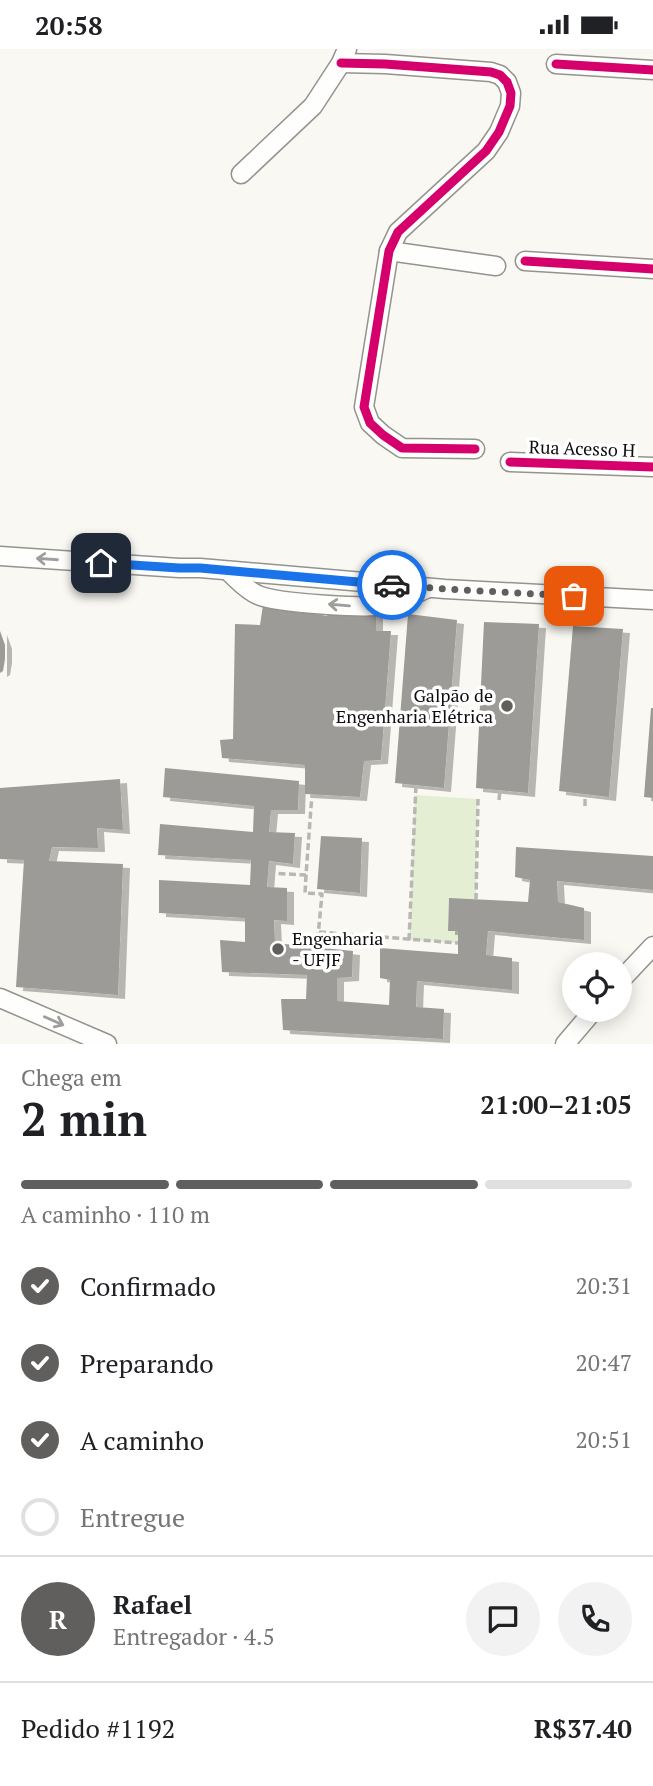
<!DOCTYPE html>
<html lang="pt">
<head>
<meta charset="utf-8">
<style>
	:root { --surface:#fff; --page:#f2f2f2; --text:#202124; --muted:#757577; --line:#e0e0e0; --accent:#605f5d }
	body { margin:0; font-family:"PT Serif",serif; background:var(--page); color:var(--text); height:100vh; display:flex; flex-direction:column; font-size:26px; white-space:nowrap }
	* { box-sizing:border-box; margin:0 }
	p { font-size:23px; color:var(--muted) }
	.icon { flex:none; width:38px; height:38px; fill:none; stroke:currentColor; stroke-width:2; stroke-linecap:round; stroke-linejoin:round }
	.map { position:relative; height:995px; overflow:hidden }
	.side { display:flex; flex-direction:column; background:var(--surface); flex:1 }
	.side>* { flex:none }
	.tools { position:absolute; left:562px; top:903px; display:grid; gap:14px }
	.tools a { display:grid; place-items:center; width:70px; height:70px; border-radius:50%; background:var(--surface); box-shadow:0 4px 18px #0003; font-size:35px }
	.pin { position:absolute; display:grid; place-items:center; width:60px; height:60px; color:#fff; margin:-30px; border-radius:14px; box-shadow:0 4px 10px #0006 }
	.courier { position:absolute; display:grid; place-items:center; width:70px; height:70px; margin:-35px; border:5px solid #1a73e8; border-radius:50%; background:#fff; color:#222; box-shadow:0 2px 9px #0007 }
	.head em { font-style:normal; font-weight:600 }
	.head div { display:flex; flex-direction:column-reverse }
	.head { display:flex; align-items:center; justify-content:space-between; height:119px; padding:0 21px }
	h1 { font-size:46px; font-weight:600; line-height:52px }
	.bar { display:grid; grid-template-columns:repeat(4,1fr); gap:10px 7px; align-content:center; height:84px; padding:0 21px }
	.bar i { height:9px; border-radius:5px; background:var(--line) }
	.bar .active { background:var(--accent) }
	.bar p { grid-column:span 4 }
	.line { display:flex; align-items:center; gap:18px; padding:0 21px; border-top:2px solid var(--line) }
	.line div { flex:1 }
	.round { display:grid; place-items:center; flex:none; width:74px; height:74px; border-radius:37px; background:var(--page) }
	ol { padding:0 21px; list-style:none }
	li { display:flex; align-items:center; gap:21px; height:77px }
	li p { margin-inline-start:auto }
	li .icon { padding:7px; border-radius:50%; background:var(--accent); color:#fff; stroke-width:4 }
	li:last-child { color:var(--muted) }
	li i { width:38px; height:38px; border:4px solid var(--line); border-radius:50% }
	.status { display:flex; justify-content:space-between; align-items:center; height:49px; padding:0 35px; background:var(--surface); direction:ltr }
	.status svg { height:19px; fill:currentColor }
	.map>svg:first-child { display:block }
</style>
</head>
<body>
<div class="status"><b>20:58</b><svg viewBox="0 0 49 12"><path d="M0 12V9h3v3zM5 12V6h3v6zM10 12V3h3v9zM15 12V0h3v12zM26 1h20v11H26zM47 4h2v5h-2z"/></svg></div>
<div class="map">
<svg width="653" height="995" viewBox="0 0 653 995">
	<defs>
		<filter id="shadow"><feDropShadow dx="7" dy="4" stdDeviation="0" flood-color="#0004"/></filter>
	</defs>
	<rect width="100%" height="100%" fill="#faf8f2"/>
	<!-- green -->
	<path fill="#e4eed3" d="M415,746l63,4 -2,101 -27,-1 -1,31 10,1v12l-49,-3z"/>
	<!-- building -->
	<g fill="#9d9b98" filter="url(#shadow)">
		<path d="M263,556l64,11 3,-8 46,3v20h15l-10,129 -17,1 -4,36 -55,-3v-29l-83,-7 -2,-18 13,-1 2,-115 25,1z"/>
		<path d="M408,565l49,6 -13,168 -49,-5z"/>
		<path d="M484,573l55,2 -11,169 -52,-5z"/>
		<path d="M573,577l50,3 -14,168 -50,-6z"/>
		<path d="M0,582l5,14v14l-2,12 -3,2z"/>
		<path d="M651,659h2v90l-9,-1z"/>
		<path d="M165,719l134,13 -1,29h-27l-2,22 26,1 -2,31 -24,-3 -2,26 20,1v33l-13,-1 1,23 78,8 -1,26 -15,1v23l52,4 1,-25 -10,-2v-30l78,6v-23h-10l1,-33 79,4 2,-22 -15,-3 1,-30 137,9v34l-96,-9 1,21 26,6v32l-96,-9 -2,24 26,3v32l-95,-9 -1,26 28,2 -1,30 -160,-9 -2,-31h25l1,-24 -85,-3 -2,-32 25,2v-24l-86,-5v-33l91,5 1,-25 -93,-5 2,-31 93,8 1,-26 -91,-9z"/>
		<path d="M120,730l3,51 -26,-2 1,20 -46,-1 -3,14 74,3 -5,131 -102,-8 8,-127 -24,-1v-71z"/>
		<path d="M321,787l41,2 -2,55 -43,-4z"/>
	</g>
	<g fill="none" stroke-linecap="round" stroke-linejoin="round">
		<defs>
			<g id="minor">
				<path d="M341,14l44,1 106,8 9,3 7,7 4,11 -1,13 -11,26 -13,19 -88,81 -9,19 -25,156 6,16 13,12 19,13 73,1"/>
				<path d="M556,15l97,6"/>
				<path d="M241,125l72,-68 28,-43 6,-14"/>
				<path d="M389,202l107,15"/>
				<path d="M525,212l128,8"/>
				<path d="M510,413l143,5"/>
				<path d="M0,507l179,12h21l245,21 208,11"/>
				<path d="M228,522c9,8 18,19 30,24 18,8 115,15 135,9 12,-4 24,-11 35,-16"/>
				<path d="M620,932l33,-35"/>
				<path d="M0,949l107,46"/>
				<path d="M565,995l29,-34"/>
			</g>
		</defs>
		<!-- minor casing -->
		<use href="#minor" stroke="#949390" stroke-width="21"/>
		<!-- path -->
		<g stroke="#b8b7b6" stroke-width="3.5" stroke-dasharray="7 3.5" stroke-linecap="butt">
			<path d="M499,751l1,-10"/>
			<path d="M585,757v-12"/>
			<path d="M268,824l38,2 6,-81"/>
			<path d="M306,826l-1,18 17,1 -5,53"/>
			<path d="M476,851l2,-101"/>
			<path d="M319,883l139,11"/>
			<path d="M409,891l7,-155"/>
		</g>
		<!-- minor -->
		<use href="#minor" stroke="#fefefd" stroke-width="18"/>
		<defs>
			<g id="cycleway">
				<path d="M341,14l44,1 106,8 9,3 7,7 4,11 -1,13 -11,26 -13,19 -88,81 -9,19 -25,156 6,16 13,12 19,13 73,1"/>
				<path d="M556,15l97,6"/>
				<path d="M525,212l128,8"/>
				<path d="M510,413l143,5"/>
			</g>
		</defs>
		<!-- cycleway casing -->
		<use href="#cycleway" stroke="#fff" stroke-width="13"/>
		<!-- cycleway -->
		<use href="#cycleway" stroke="#d6006c" stroke-width="9"/>
	</g>
	<!-- one-way arrows -->
	<defs><path id="oneway-shaft" d="M-6 0H5M1.5-3L5.5 0L1.5 3" fill="none" stroke-width="1.6" stroke-linecap="round" stroke-linejoin="round" transform="scale(1.75)"/></defs>
	<g stroke="#9e9e9d">
		<use href="#oneway-shaft" transform="translate(47 510) rotate(-176)"/>
		<use href="#oneway-shaft" transform="translate(339 556) rotate(-175)"/>
		<use href="#oneway-shaft" transform="translate(54 972) rotate(24)"/>
	</g>
	<g fill="none" stroke-linecap="round" stroke-linejoin="round">
		<!-- done -->
		<path stroke="#605f5d" stroke-width="7" stroke-dasharray="0 12.6" d="M392,536l53,4 129,7"/>
		<!-- route -->
		<path stroke="#1a73e8" stroke-width="9" d="M101,514l78,5h21l192,17"/>
	</g>
	<!-- markers -->
	<g fill="#605f5d" stroke="#fff" stroke-width="2.5">
		<circle cx="507" cy="657" r="7"/>
		<circle cx="278" cy="900" r="7"/>
	</g>
	<g text-anchor="middle" stroke-width="7" stroke-linejoin="round" paint-order="stroke">
		<!-- street labels -->
		<g font-size="18" fill="#0d0d0d" stroke="#fff">
			<text transform="translate(582 400) rotate(2)" y="6">Rua Acesso H</text>
		</g>
		<!-- poi labels -->
		<g font-size="18" fill="#0d0d0d" stroke="#fff" text-anchor="end">
			<text x="493" y="653">Galpão de<tspan x="493" dy="21">Engenharia Elétrica</tspan></text>
			<text x="292" y="896" text-anchor="start">Engenharia<tspan x="292" dy="21">- UFJF</tspan></text>
		</g>
	</g>
</svg>
<div class="tools">
<a><svg class="icon" aria-label="locate" viewBox="0 0 24 24"><circle cx="12" cy="12" r="6"/><path d="M12 2v4M12 18v4M2 12h4M18 12h4"/></svg></a>
</div>
<div class="pin" style="left:574px;top:547px;background:#ea580c"><svg class="icon" aria-label="bag" viewBox="0 0 24 24"><path d="M5 8h14l-1 12H6zM9 8a3 3 0 0 1 6 0"/></svg></div>
<div class="pin" style="left:101px;top:514px;background:#1f2937"><svg class="icon" aria-label="home" viewBox="0 0 24 24"><path d="M3 11l9-7 9 7M6 9v11h12V9"/></svg></div>
<div class="courier" style="left:392px;top:536px"><svg class="icon" aria-label="car" viewBox="0 0 24 24"><path d="M5 17H2v-5l4-1 3-4h7l3 4 3 1v5h-3M9 17h6M6 11h13"/><circle cx="7" cy="17" r="2"/><circle cx="17" cy="17" r="2"/></svg></div>
</div>
<section class="side">
<div class="head"><div><h1>2 min</h1><p>Chega em</p></div><em>21:00–21:05</em></div>
<div class="bar"><i class="active"></i><i class="active"></i><i class="active"></i><i></i><p>A caminho · 110 m</p></div>
<ol>
<li><svg class="icon" aria-label="check" viewBox="0 0 24 24"><path d="M5 12l5 5 9-10"/></svg>Confirmado<p>20:31</p></li>
<li><svg class="icon" aria-label="check" viewBox="0 0 24 24"><path d="M5 12l5 5 9-10"/></svg>Preparando<p>20:47</p></li>
<li><svg class="icon" aria-label="check" viewBox="0 0 24 24"><path d="M5 12l5 5 9-10"/></svg>A caminho<p>20:51</p></li>
<li><i></i>Entregue</li>
</ol>
<div class="line" style="height:126px"><b class="round" style="background:var(--accent);color:#fff">R</b><div><b>Rafael</b><p>Entregador · 4.5</p></div><a class="round"><svg class="icon" aria-label="chat" viewBox="0 0 24 24"><path d="M4 5h16v11H9l-5 4z"/></svg></a><a class="round"><svg class="icon" aria-label="phone" viewBox="0 0 24 24"><path d="M5 4h4l2 5-3 2q2 4 5 5l2-3 5 2v4C11 20 4 13 5 4z"/></svg></a></div>
<div class="line" style="height:91px"><div>Pedido #1192</div><b>R$37.40</b></div>
</section>
</body>
</html>
